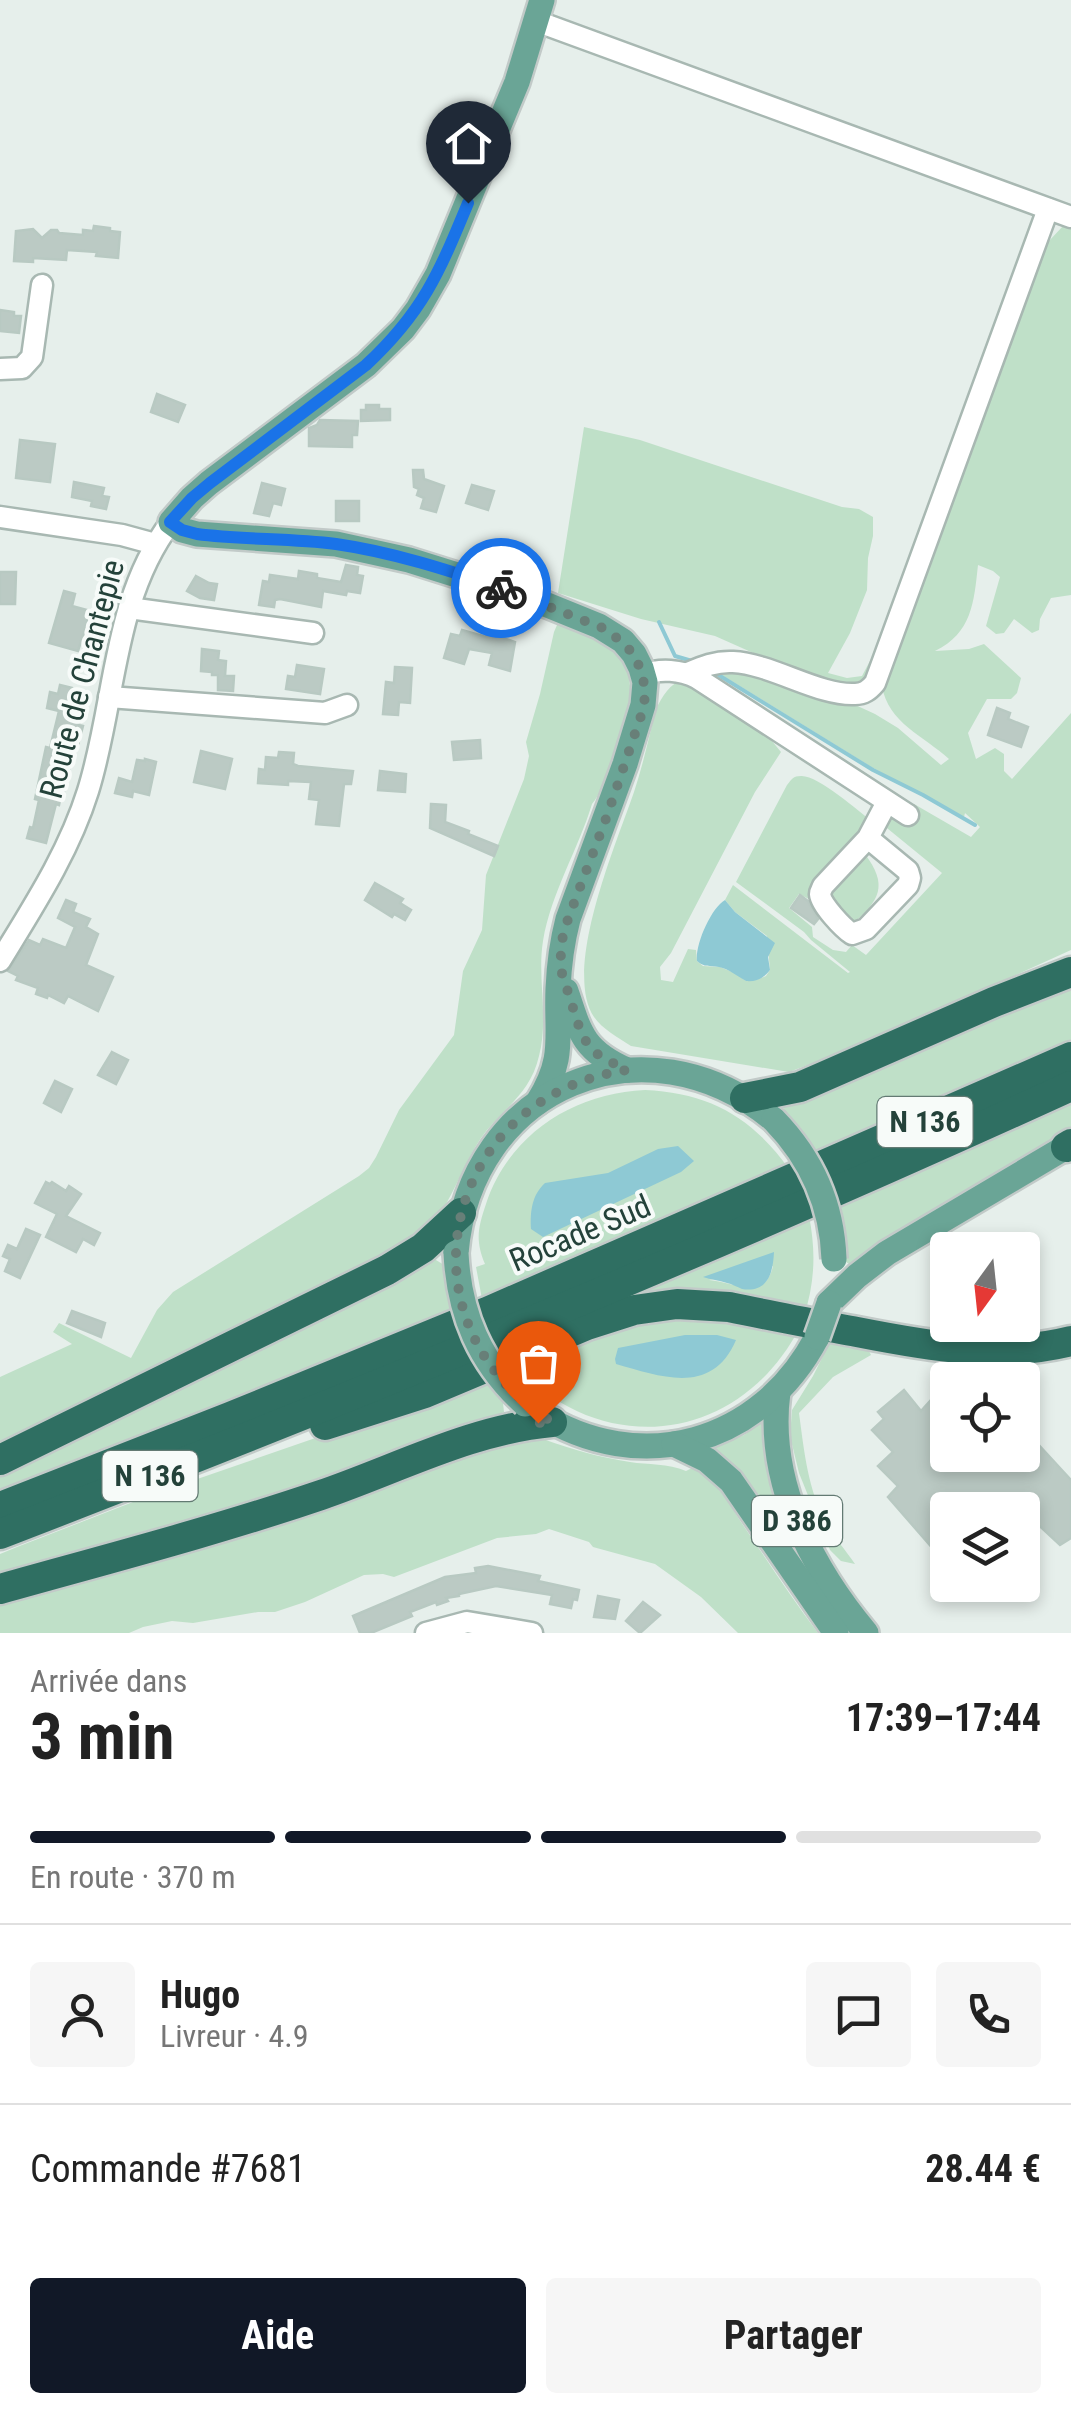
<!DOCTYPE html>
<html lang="fr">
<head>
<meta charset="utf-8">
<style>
	:root { --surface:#fff; --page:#f6f6f6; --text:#222; --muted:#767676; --line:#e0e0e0; --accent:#111827 }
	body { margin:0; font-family:"Roboto Condensed",sans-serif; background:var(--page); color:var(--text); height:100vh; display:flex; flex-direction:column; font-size:38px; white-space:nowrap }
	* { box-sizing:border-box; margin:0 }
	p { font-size:32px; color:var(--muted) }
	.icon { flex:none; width:55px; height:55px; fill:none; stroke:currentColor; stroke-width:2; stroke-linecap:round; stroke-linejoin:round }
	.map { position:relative; height:1633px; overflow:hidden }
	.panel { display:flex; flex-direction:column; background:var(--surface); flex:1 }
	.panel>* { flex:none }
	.needle { width:65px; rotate:195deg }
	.buttons { position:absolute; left:930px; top:1232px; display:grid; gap:20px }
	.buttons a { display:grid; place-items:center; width:110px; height:110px; border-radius:10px; background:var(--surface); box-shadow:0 5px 15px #0003; font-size:50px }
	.pin { position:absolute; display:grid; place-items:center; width:85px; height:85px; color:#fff; margin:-102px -42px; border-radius:50% 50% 50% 0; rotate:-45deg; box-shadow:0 0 10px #0007 }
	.pin .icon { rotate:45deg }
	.courier { position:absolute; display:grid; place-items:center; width:100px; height:100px; margin:-50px; border:8px solid #1a73e8; border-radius:50%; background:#fff; color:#222; box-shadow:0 2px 12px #0007 }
	.head em { font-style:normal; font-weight:700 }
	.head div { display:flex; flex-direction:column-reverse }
	.head { display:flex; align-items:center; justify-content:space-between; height:170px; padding:0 30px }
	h1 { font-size:65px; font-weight:700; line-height:75px }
	.bar { display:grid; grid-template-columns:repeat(4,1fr); gap:15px 10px; align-content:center; height:120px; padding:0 30px }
	.bar i { height:12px; border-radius:8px; background:var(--line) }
	.bar .current { background:var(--accent) }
	.bar p { grid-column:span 4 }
	.line { display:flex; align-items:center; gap:25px; padding:0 30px; border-top:2px solid var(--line) }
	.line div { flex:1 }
	.round { display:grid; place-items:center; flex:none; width:105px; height:105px; border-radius:10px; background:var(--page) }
	.cta { display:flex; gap:20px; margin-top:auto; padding:20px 30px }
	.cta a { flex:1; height:115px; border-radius:10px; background:var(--accent); color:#fff; font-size:40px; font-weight:700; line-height:115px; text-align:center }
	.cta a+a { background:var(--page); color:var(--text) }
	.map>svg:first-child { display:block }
</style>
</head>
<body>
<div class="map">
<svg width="1071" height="1633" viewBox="0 0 1071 1633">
	<rect width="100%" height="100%" fill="#e6efeb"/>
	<!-- green -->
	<g fill="#bfe0c8" fill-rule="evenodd">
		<path d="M1063,226h8v369l-20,3 -11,21 -1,11 -7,3 -18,-14 -10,14 -8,1 -10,-8 14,-49 -7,-6 -15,-6c-4,37 -6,68 -43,86l34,-2 15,-5 37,34 -4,15 -6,6h-24l-19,34 8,26 19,-11 9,6v17l8,8 59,-66v237l-205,93 -77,29 -158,-26c-12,-8 -29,-17 -37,-29 -32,-48 23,-175 40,-225 9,-27 15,-55 22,-83 6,-12 14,-26 28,-30l78,50 19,23 -26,40 -84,161 -11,14 1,13 12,2 15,-33 8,1 1,11 6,5 17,1 15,6 11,8 13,-2 7,-3 4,-6 -3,-34 -32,-24 -10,-12 8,-15 115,88 2,-1 -39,-32 -7,-8 -68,-50 51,-97c5,-6 6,-9 14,-9 17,-1 57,35 72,46l-58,67 -6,10 -10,-5 -10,14 23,19 1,10 20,13 13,2 6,-7 14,10 76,-82 -60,-49 11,-12 14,9 7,-17 57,33 9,-10 -15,-14 -1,4 -91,-49 -161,-99 16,-4 110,32 37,17 23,14 43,37 8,-6c-25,-23 -61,-36 -67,-73l161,-446 6,1z"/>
		<path d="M584,427l56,13 202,67 17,2 14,8v19l-5,22 -1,32 -17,43 -22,40 19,5 15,-2 18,-34 77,-208 -92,249 -23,5 -93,-31 11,-1 -45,-20 -74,-17 -83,-26z"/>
		<path d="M562,621c19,10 48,18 59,36 7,11 10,25 9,38 -4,31 -18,84 -38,109 -14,46 -41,89 -49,137 -6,38 6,77 -4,115 -8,35 -31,49 -52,74 -18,22 -27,50 -41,74 -7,14 -19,24 -30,35l-416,210v-72l72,-33 -19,-12 6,-9 72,35 26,-48 16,-18 186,-116 10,-8 7,-11 23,-47 55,-75 9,-64 19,-41 4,-55 38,-96 5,-23 -3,-14 14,-48 14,-62 3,-7z"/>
		<path d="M864,853c25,32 16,48 -13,72l-23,-23 -1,-14z"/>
		<path d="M1071,982v59l-252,114 -19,-28 -17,-16 1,-6z"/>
		<path d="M645,1090c64,3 107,27 144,79l-307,130 -6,-32 9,-3c-10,-24 -7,-36 1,-60 23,-70 88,-111 159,-114z"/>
		<path d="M1071,1102v35l-219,129 -6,-4v-28l-7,-30z"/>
		<path d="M809,1216c7,35 6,66 -5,100l-76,-15 -184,29zM773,1266c-9,37 -37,16 -64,14z"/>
		<path d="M429,1260h7l8,5 8,46 -452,181v-27z"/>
		<path d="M672,1313l127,16c-61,115 -198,131 -285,35z"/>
		<path d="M831,1340l37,9 3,6 -38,22 -34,36c5,37 9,79 28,111 8,14 19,27 28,40l-14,-3 -11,-11 -31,-77 -9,-37 2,-26 21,-34z"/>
		<path d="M483,1380l20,23 1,9 -104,44 -400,126v-28l17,-7 134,-52z"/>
		<path d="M763,1422c3,40 14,74 27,111l-5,3 -43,-61 -28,-27 30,-13z"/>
		<path d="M543,1439c31,11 55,18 87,23 18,3 38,1 56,9l8,-4c25,16 35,37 51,61 24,35 47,71 73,105h-80l-37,-36 -46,-33 -62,-17 -4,-5 -40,-13 -13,5 -39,4 -103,39 -11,-3 -19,1 -59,27 -30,10h-17l-65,11 -21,-2 -29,6 -14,6h-129v-34l437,-136 84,-23z"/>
	</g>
	<!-- water -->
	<g fill="#8ec9d4">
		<path d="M725,900l10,12 40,31 -7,14 2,13c-6,8 -14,12 -24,11 -9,-5 -17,-12 -27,-14 -10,-2 -14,1 -22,-6 -2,-16 14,-53 28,-61z"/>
		<path d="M678,1146l16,15 -13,11 -138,65 -12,-8c-1,-18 1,-34 14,-46l63,-10 50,-24z"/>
		<path d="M774,1252c-1,21 -6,41 -32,37 -5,-2 -10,-5 -15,-6 -8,-3 -16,-3 -24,-6z"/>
		<path d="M685,1335h32l19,5c-24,56 -74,37 -120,24l-1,-5 3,-11z"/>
	</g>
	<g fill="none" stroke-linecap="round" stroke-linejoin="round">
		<!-- stream -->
		<g stroke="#8ec9d4" stroke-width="4">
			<path d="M659,622l16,34 17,5"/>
			<path d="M712,671l161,99 50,25 52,30"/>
		</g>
	</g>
	<!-- building -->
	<g fill="#bbcac4" stroke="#b8c9c2" stroke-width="2.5">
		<path d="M94,226l16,2v3l10,1 -2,26 -22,-2 1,-4 -30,-2 -1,10 -33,-2v4l-19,-1 2,-30 17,-2 9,9 9,-8h6l2,3 24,2v-5l10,1z"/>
		<path d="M0,310l14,2v4h7l-2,17 -19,-2z"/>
		<path d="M157,394l28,11 -7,17 -27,-10z"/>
		<path d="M366,405h13v4h11v11l-29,1v-11h5z"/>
		<path d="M320,420l38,1 -1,14h-5v12l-43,-1v-18l8,-3z"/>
		<path d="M20,440l35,4 -5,38 -34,-4z"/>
		<path d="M413,470h10l1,9 20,7 -8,26 -15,-4 3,-10 -7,-3 2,-6 -5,-2z"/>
		<path d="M74,482l30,6 -2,8 7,1 -3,12 -15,-3 1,-5 -20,-4z"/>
		<path d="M262,483l23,6 -4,16 -8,-2 -4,13 -15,-3z"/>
		<path d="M472,485l22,6 -6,19 -22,-7z"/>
		<rect x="336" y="501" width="23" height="20"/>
		<path d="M346,565l12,2 -1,8 6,1 -3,17 -13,-2 -1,4 -23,-4 -2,16 -41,-8 -5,1 -1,7 -15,-2 4,-24 6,1 1,-7 28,4 1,-8 18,3v4l24,4z"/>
		<path d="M0,572h16l-1,32h-15z"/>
		<path d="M196,576l13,7 8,1 -3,16 -14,-2 -13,-7z"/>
		<path d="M64,591l11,3 -3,12 19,5 -13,40 -29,-8z"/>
		<path d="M462,630l24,7 1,-4 13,2v2l15,5 -5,29 -21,-6 3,-12 -23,-4 -5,15 -20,-6 7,-24 9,2z"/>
		<path d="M202,649l17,2 -1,9 8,1 -1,15h9l-1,15 -15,-1v-15h-6v-3l-11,-1z"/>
		<path d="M297,665l27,4 -4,25 -34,-5 2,-13 7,1z"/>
		<path d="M395,667l17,1 -2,35 -11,-1 -1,13 -15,-1 3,-32 8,1z"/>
		<path d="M60,685l12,3 -2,9 6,1 -2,6 9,2 -4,19 4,1 -5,19 -3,-1 -10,46h-3l-3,15 -3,-1 -10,39 -19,-5 3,-11 3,1 6,-28 -4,-1 11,-52 4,1 9,-37 -12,-3 3,-16 8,2z"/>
		<path d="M997,708l13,5 -2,6 20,8 -7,20 -33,-12z"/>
		<path d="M480,740l1,18 -27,2 -2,-18z"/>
		<path d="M201,751l31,8 -7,30 -31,-7z"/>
		<path d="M279,752l15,1 -1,11 5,2 55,5 -2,13h-7l-5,42 -23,-2 3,-24 -10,-1 2,-17 -23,-1v4l-30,-2 1,-14 6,1 1,-13 12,1z"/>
		<path d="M145,759l11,3 -7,33 -16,-4 -1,6 -17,-4 4,-15 13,4 5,-22 8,1z"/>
		<path d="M380,771l26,3 -1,18 -27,-2z"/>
		<path d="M431,804l15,1 -1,17 24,9 -1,3 30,12 -4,10 -64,-28z"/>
		<path d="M375,883l28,16 -3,4 11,7 -6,10 -11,-6 -2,3 -27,-17z"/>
		<path d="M800,895l8,6 10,18 -4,5 -23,-16z"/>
		<path d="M66,900l10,4 -3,8 17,7 -4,8 12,7 -12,31 27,12 -15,34 -30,-15 -4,7 -16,-8 -1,3 -11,-4 2,-6 -22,-8 2,-4 -10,-5 21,-31 11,5 3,-6 23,9 9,-21 -17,-9z"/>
		<path d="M112,1052l16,8 -12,24 -18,-9z"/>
		<path d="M55,1081l17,8 -11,23 -17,-9z"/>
		<path d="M46,1182l4,2 2,-2 14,9 3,-5 12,8 -15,22 34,17 -6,12 -11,-6 -7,13 -30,-15 11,-23 -22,-11z"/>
		<path d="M26,1229l14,6 -20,43 -15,-7 5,-12 -7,-3 5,-11 9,4z"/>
		<path d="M72,1311l33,12 -4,14 -34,-14z"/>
		<path d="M904,1390l17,21 17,-19 10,11v52h74v-3l15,-9 34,37v58l-11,7 -30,-28 -8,6v-13h-74v56l-60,-69 10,-11 -20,-20 15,-14 -21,-22 12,-11 -6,-7z"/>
		<path d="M488,1566l52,10 -2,5 41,9 -2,10 -4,-1 -2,9 -21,-4 2,-9 -56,-9 -37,8v2l-13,2 2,3 -11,4 -1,-3 -26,10 2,4 -41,17h-11l-7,-17 92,-39 31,-4 -1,-5z"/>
		<path d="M598,1596l21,4 -4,19 -21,-2z"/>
		<path d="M643,1602l17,13 -20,18 -14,-12z"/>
	</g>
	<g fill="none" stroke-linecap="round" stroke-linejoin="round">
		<defs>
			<g id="minor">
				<path d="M536,21l535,196"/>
				<path d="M0,369l22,-1 10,-11 10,-72"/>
				<path d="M0,517l122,18 33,9"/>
				<path d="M129,608l184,25"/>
				<path d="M688,673c14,-6 28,-12 45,-11 39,2 86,34 122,32 9,0 14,-4 20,-11l173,-474"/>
				<path d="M643,675c17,-7 38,-5 54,3l211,137"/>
				<path d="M109,697l216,16 22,-8"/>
				<path d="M868,838l40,33 2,7 -2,7 -42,44 -14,5c-9,-6 -31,-29 -32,-40 0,-3 2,-5 3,-8l45,-48 19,-36"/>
				<path d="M0,961c33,-54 69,-109 88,-170 28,-89 24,-191 83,-269"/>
				<path d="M426,1633l41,-11 65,11"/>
			</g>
			<g id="major">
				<path d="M566,991c14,43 18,60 61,79"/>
				<path d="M538,1102c28,-44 18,-66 20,-113 1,-24 4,-47 10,-70l57,-155 18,-59 2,-23 -4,-14 -7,-14 -11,-13 -24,-15 -69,-28 -121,-38 -73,-16 -139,-10 -15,-4 -11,-8 21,-24 17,-15 157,-118 37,-36 15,-20 20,-35 59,-144 20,-48 25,-82"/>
				<path d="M456,1253c14,-167 189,-240 318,-133"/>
				<path d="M829,1303l28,-27 30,-23 179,-106"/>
				<path d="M778,1392c-12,89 33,175 88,241"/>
				<path d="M538,1413c102,65 223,31 279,-76"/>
				<path d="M674,1444l33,16 24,21 105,152"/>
			</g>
			<g id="highway">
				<path d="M745,1098l55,-11 194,-85 77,-30"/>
				<path d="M1066,1147l5,-3"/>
				<path d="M325,1425l100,-32 162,-68 47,-15 43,-6 52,3c43,9 86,17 128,25 71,14 143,27 214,9"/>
				<path d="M0,1460l387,-190 36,-22 38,-35"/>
				<path d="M0,1507l230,-90 257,-105 584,-255"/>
				<path d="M0,1534c361,-139 719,-287 1071,-448"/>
				<path d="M0,1589c107,-30 215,-58 321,-94 76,-26 151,-66 231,-73"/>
			</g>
		</defs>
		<!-- minor casing -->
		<use href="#minor" stroke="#a8b8b2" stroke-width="25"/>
		<!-- major casing -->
		<use href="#major" stroke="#c2cac8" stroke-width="30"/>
		<!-- highway casing -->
		<use href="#highway" stroke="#c2cac8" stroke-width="35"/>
		<!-- minor -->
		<use href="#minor" stroke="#fff" stroke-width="20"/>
		<!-- major -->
		<use href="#major" stroke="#6aa596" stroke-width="25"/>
		<!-- highway -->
		<use href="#highway" stroke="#2f6f62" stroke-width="30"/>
		<defs>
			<g id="major-bridge">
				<path d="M774,1120c38,39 58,85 60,139"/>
				<path d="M456,1253c3,61 24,110 69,151"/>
				<path d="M817,1337l12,-34"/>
			</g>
		</defs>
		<!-- major-bridge casing -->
		<use href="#major-bridge" stroke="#c2cac8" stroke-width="30" stroke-linecap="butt"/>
		<!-- major-bridge -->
		<use href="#major-bridge" stroke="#6aa596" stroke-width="25"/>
	</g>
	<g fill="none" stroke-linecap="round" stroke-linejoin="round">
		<!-- done -->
		<path stroke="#687f78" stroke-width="10" stroke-dasharray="0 18" d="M501,588l107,42 26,24 9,22 2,21 -3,16 -35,103 -39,103 -6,21 -2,27 21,66 9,15 11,9 26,13c-185,27 -235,253 -75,352l-14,1"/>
		<!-- route -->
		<path stroke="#1a73e8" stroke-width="12" d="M468,203c-29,70 -45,109 -102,162l-156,118 -18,15 -22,24 12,8 15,4c46,6 93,4 139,10 56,8 112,26 165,44"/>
	</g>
	<g text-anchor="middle" stroke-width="8" stroke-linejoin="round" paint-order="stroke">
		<!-- shield labels -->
		<g fill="#f7fbf9" stroke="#637a73" stroke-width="2.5">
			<rect x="877.5" y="1097" width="95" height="50" rx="8"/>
			<rect x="102.5" y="1451" width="95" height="50" rx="8"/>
			<rect x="752" y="1496" width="90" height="50" rx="8"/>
		</g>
		<g font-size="30" font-weight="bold" fill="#24423a">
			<text x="925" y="1132">N 136</text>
			<text x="150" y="1486">N 136</text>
			<text x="797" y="1531">D 386</text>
		</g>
		<!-- street labels -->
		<g font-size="32" fill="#24423a" stroke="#f7fbf9">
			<text transform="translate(82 679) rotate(-75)" y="11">Route de Chantepie</text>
			<text transform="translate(580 1233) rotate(-23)" y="11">Rocade Sud</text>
		</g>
	</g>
</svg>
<div class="buttons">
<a><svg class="needle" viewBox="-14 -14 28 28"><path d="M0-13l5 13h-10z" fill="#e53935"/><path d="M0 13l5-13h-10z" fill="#767676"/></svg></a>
<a><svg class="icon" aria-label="locate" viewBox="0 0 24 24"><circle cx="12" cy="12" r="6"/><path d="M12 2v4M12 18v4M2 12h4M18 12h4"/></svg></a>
<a><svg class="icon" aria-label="layers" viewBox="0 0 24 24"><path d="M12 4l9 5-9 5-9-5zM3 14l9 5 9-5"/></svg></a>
</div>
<div class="pin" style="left:538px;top:1423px;background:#ea580c"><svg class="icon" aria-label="bag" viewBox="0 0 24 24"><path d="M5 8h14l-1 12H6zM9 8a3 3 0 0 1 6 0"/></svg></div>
<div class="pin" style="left:468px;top:203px;background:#1f2937"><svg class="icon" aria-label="home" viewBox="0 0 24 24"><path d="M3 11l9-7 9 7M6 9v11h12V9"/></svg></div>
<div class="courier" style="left:501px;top:588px"><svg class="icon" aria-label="bike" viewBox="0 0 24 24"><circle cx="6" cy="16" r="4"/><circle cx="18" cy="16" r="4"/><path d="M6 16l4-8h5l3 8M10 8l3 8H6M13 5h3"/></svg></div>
</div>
<section class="panel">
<div class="head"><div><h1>3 min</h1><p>Arrivée dans</p></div><em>17:39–17:44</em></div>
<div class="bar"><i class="current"></i><i class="current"></i><i class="current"></i><i></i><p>En route · 370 m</p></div>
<div class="line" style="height:180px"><a class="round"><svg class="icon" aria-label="person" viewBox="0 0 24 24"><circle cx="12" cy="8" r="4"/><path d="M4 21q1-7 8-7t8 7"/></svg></a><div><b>Hugo</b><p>Livreur · 4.9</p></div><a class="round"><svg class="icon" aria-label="chat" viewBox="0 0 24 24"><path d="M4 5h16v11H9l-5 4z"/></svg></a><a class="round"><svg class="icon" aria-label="phone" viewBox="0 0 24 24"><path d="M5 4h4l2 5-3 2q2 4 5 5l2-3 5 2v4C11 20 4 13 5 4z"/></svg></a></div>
<div class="line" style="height:130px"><div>Commande #7681</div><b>28.44 €</b></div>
<div class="cta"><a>Aide</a><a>Partager</a></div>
</section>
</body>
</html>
